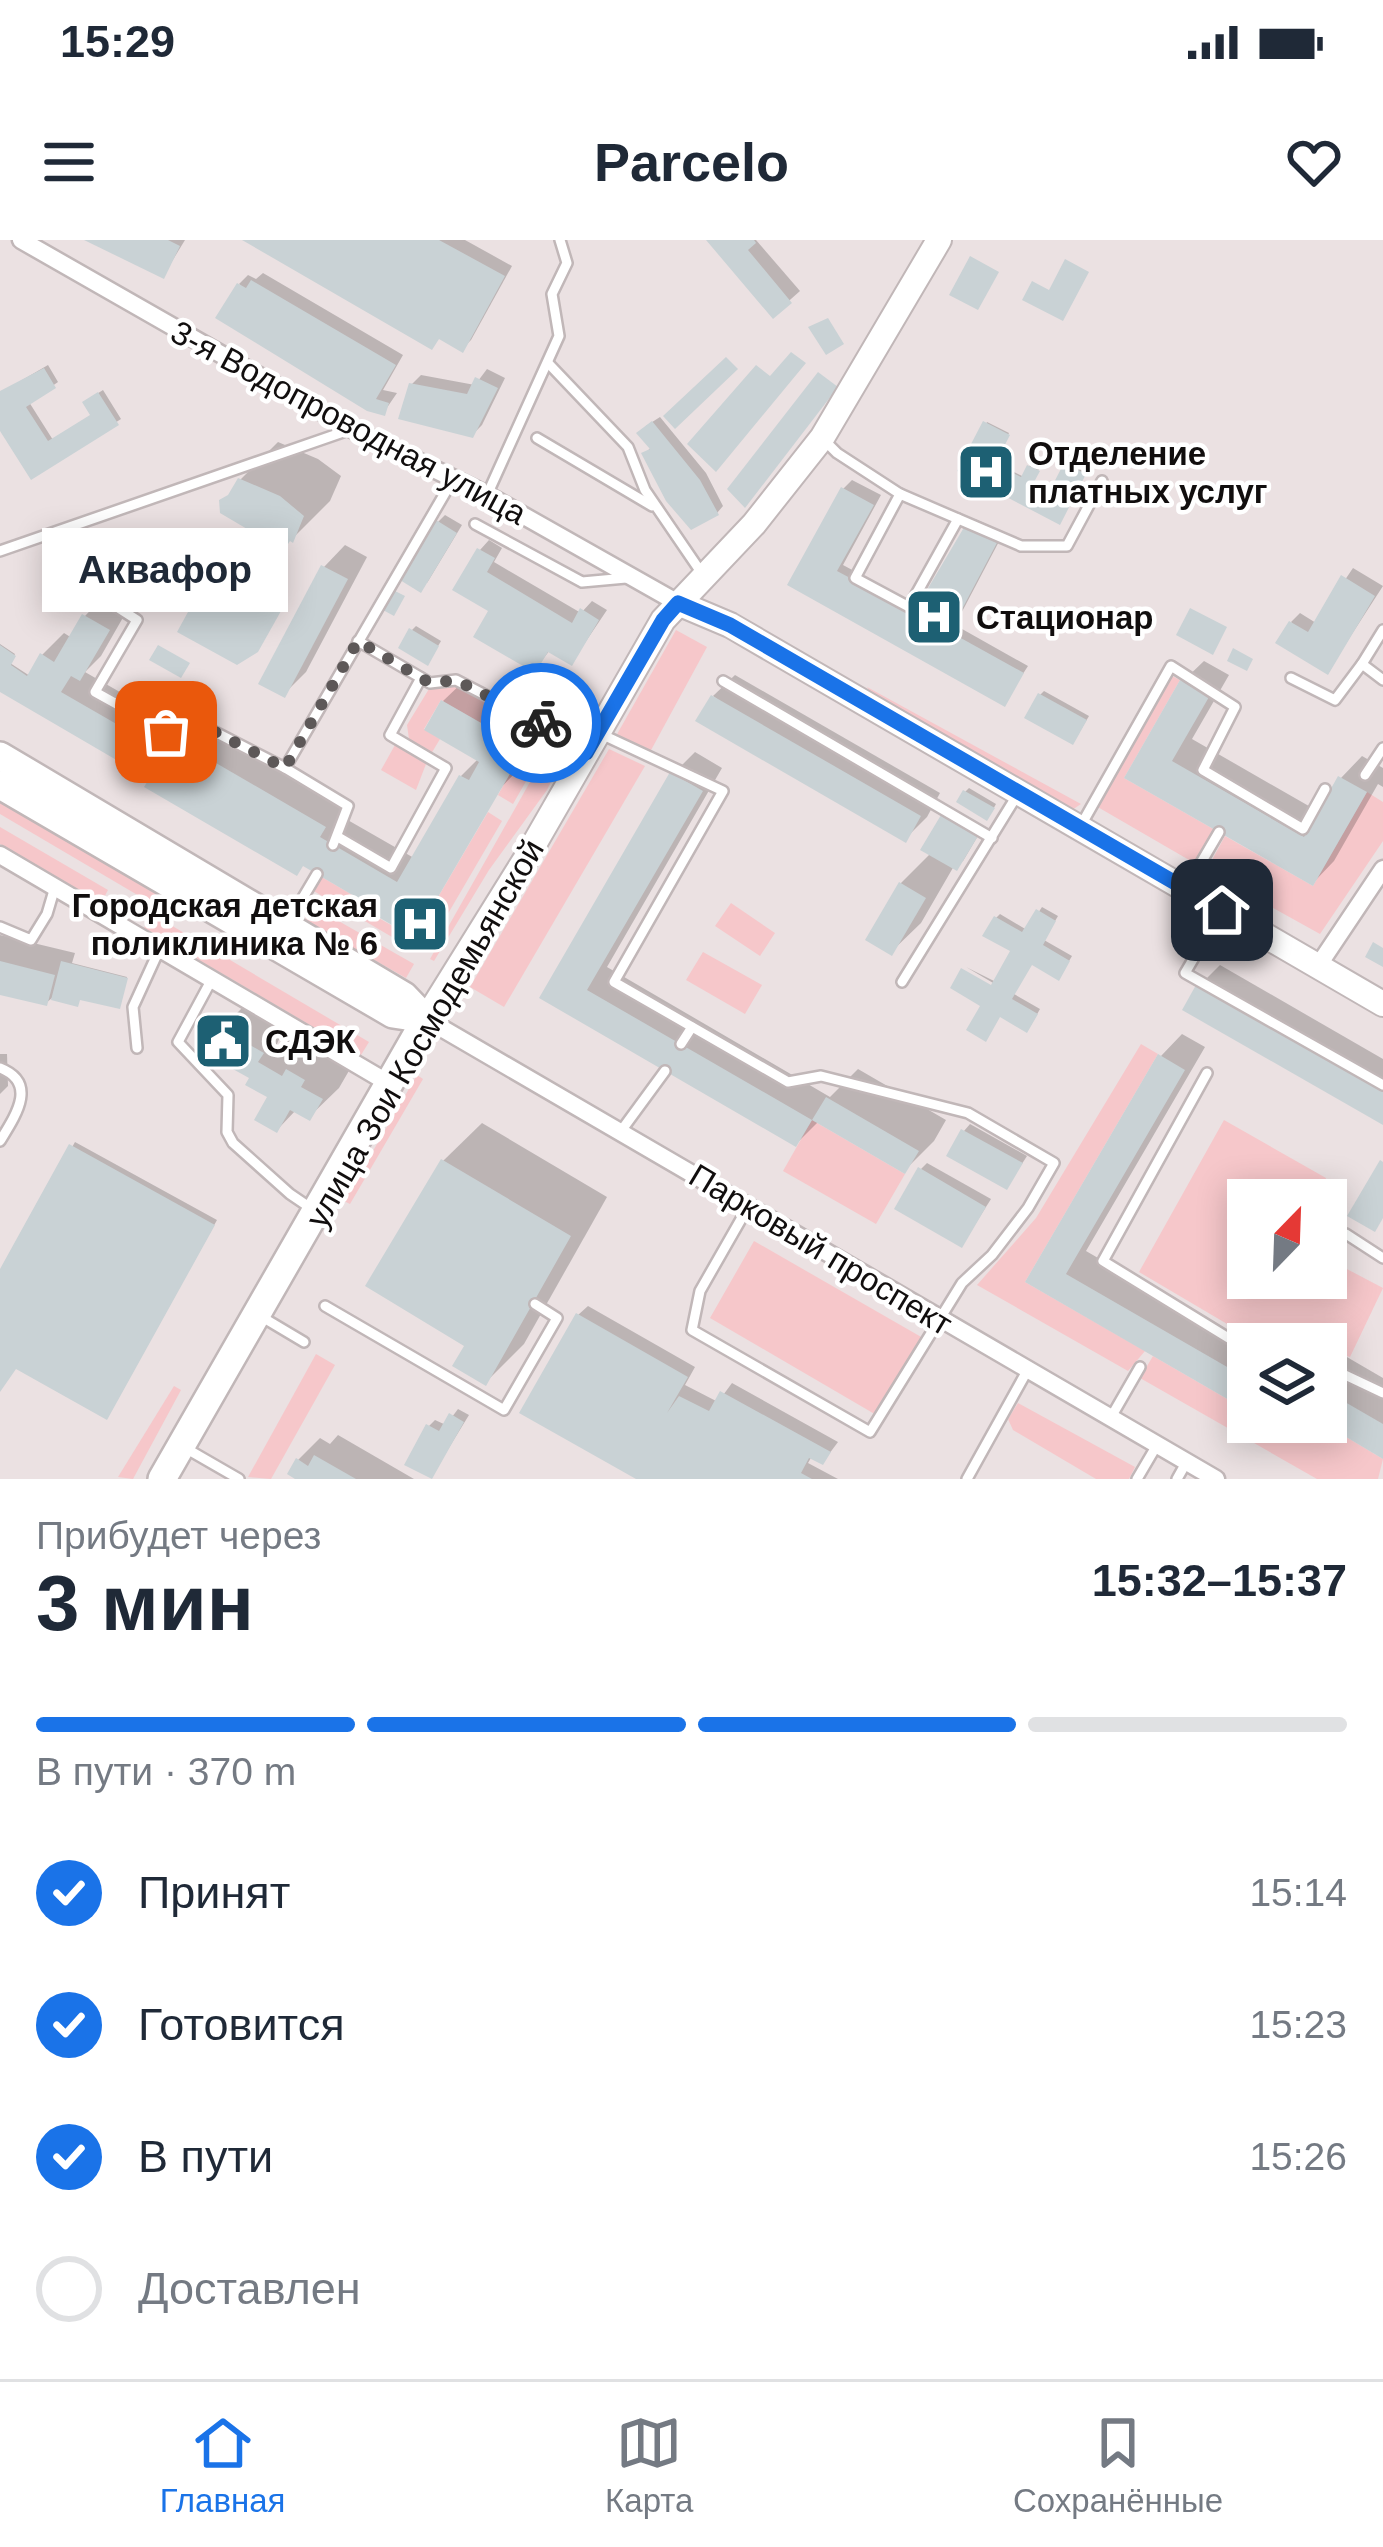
<!DOCTYPE html>
<html lang="ru">
<head>
<meta charset="utf-8">
<style>
	:root { --surface:#fff; --page:#f2f2f3; --text:#1f2937; --muted:#747a83; --line:#e0e1e3; --accent:#1a73e8 }
	body { margin:0; font-family:Helvetica,sans-serif; background:var(--page); color:var(--text); height:100vh; display:flex; flex-direction:column; font-size:45px; white-space:nowrap }
	* { box-sizing:border-box; margin:0 }
	p { font-size:39px; color:var(--muted) }
	.icon { flex:none; width:66px; height:66px; fill:none; stroke:currentColor; stroke-width:2; stroke-linecap:round; stroke-linejoin:round }
	.map { position:relative; height:1239px; overflow:hidden }
	.panel { display:flex; flex-direction:column; background:var(--surface); flex:1 }
	.panel>* { flex:none }
	.needle { width:78px; rotate:23deg }
	.tools { position:absolute; left:1227px; top:939px; display:grid; gap:24px }
	.tools a { display:grid; place-items:center; width:120px; height:120px; border-radius:0px; background:var(--surface); box-shadow:0 6px 30px #0003; font-size:60px }
	.pin { position:absolute; display:grid; place-items:center; width:102px; height:102px; color:#fff; margin:-51px; border-radius:24px; box-shadow:0 6px 18px #0006 }
	.courier { position:absolute; display:grid; place-items:center; width:120px; height:120px; margin:-60px; border:9px solid #1a73e8; border-radius:50%; background:#fff; color:#222; box-shadow:0 3px 15px #0007 }
	.bubble { position:absolute; height:84px; border-radius:0px; background:var(--surface); box-shadow:0 6px 30px #0003; font-size:39px; font-weight:700; line-height:84px; text-align:center }
	.overview em { font-style:normal; font-weight:700 }
	.overview div { display:flex; flex-direction:column-reverse }
	.overview { display:flex; align-items:center; justify-content:space-between; height:204px; padding:0 36px }
	h1 { font-size:78px; font-weight:700; line-height:90px }
	.bar { display:grid; grid-template-columns:repeat(4,1fr); gap:18px 12px; align-content:center; height:144px; padding:0 36px }
	.bar i { height:15px; border-radius:9px; background:var(--line) }
	.bar .selected { background:var(--accent) }
	.bar p { grid-column:span 4 }
	ol { padding:0 36px; list-style:none }
	li { display:flex; align-items:center; gap:36px; height:132px }
	li p { margin-inline-start:auto }
	li .icon { padding:12px; border-radius:50%; background:var(--accent); color:#fff; stroke-width:4 }
	li:last-child { color:var(--muted) }
	li i { width:66px; height:66px; border:6px solid var(--line); border-radius:50% }
	.status { display:flex; justify-content:space-between; align-items:center; height:84px; padding:0 60px; background:var(--surface); direction:ltr }
	.status svg { height:33px; fill:currentColor }
	header { display:flex; justify-content:space-between; align-items:center; height:156px; padding:0 36px; background:var(--surface); font-size:54px; font-weight:700 }
	.menu { display:flex; justify-content:space-around; align-items:center; height:168px; border-top:3px solid var(--line); background:var(--surface); font-size:33px; color:var(--muted) }
	.menu a { display:grid; justify-items:center; gap:6px }
	.menu .selected { color:var(--accent) }
	.map>svg:first-child { display:block }
</style>
</head>
<body>
<div class="status"><b>15:29</b><svg viewBox="0 0 49 12"><path d="M0 12V9h3v3zM5 12V6h3v6zM10 12V3h3v9zM15 12V0h3v12zM26 1h20v11H26zM47 4h2v5h-2z"/></svg></div>
<header><svg class="icon" aria-label="menu" viewBox="0 0 24 24"><path d="M4 6h16M4 12h16M4 18h16"/></svg>Parcelo<svg class="icon" aria-label="heart" viewBox="0 0 24 24"><path d="M12 20l-8-8c-3-5 5-10 8-4 3-6 11-1 8 4z"/></svg></header>
<div class="map">
<svg width="1383" height="1239" viewBox="0 0 1383 1239">
	<rect width="100%" height="100%" fill="#ebe1e2"/>
	<!-- green -->
	<g fill="#f6c7ca">
		<path d="M676,390l31,17 -57,105 -34,-16z"/>
		<path d="M1172,436l8,4 -56,98 91,52 -19,34 -100,-58z"/>
		<path d="M456,442l97,52 -40,70 -15,-9 26,-47 -83,-48 -17,29 16,10 -9,15 -22,-15 -2,-14 25,-41z"/>
		<path d="M867,447l214,117 -9,6 -195,-108z"/>
		<path d="M552,503l7,9v13l-12,25 -58,80 -55,91 -4,-2z"/>
		<path d="M395,505l31,19 -10,26 -35,-20z"/>
		<path d="M609,509l36,17 -141,241 -34,-20z"/>
		<path d="M1367,552l16,10v39l-63,93 -114,-63 19,-35 88,50z"/>
		<path d="M0,559l159,94 22,23 -18,-6 -163,-96z"/>
		<path d="M488,572l14,9 -63,108 -15,-8z"/>
		<path d="M0,587l108,63 -7,13 -101,-59z"/>
		<path d="M320,636l58,34 -3,6 39,22 -5,9 -97,-57z"/>
		<path d="M307,663l107,61 -8,14 -97,-55 -5,-7z"/>
		<path d="M731,663l44,30 -15,23 -45,-30z"/>
		<path d="M152,674l217,128 -8,13 -217,-127z"/>
		<path d="M703,712l59,33 -17,29 -59,-34z"/>
		<path d="M1141,804l17,10 -133,228 120,69 -17,20 -151,-86 59,-67z"/>
		<path d="M417,835l6,4 -73,125 -6,-3z"/>
		<path d="M812,880l93,54 -29,50 -93,-53z"/>
		<path d="M1224,880l102,58 -6,22h-72v78h78v-20l57,30 -33,69 -24,-8v-5h-65l-122,-72z"/>
		<path d="M754,1001l169,97 -45,78 -168,-98z"/>
		<path d="M316,1114l19,11 -64,114 -23,-2z"/>
		<path d="M1153,1116l95,55v11h18l13,7 5,-7h37l62,37 -5,20h-61l-177,-101z"/>
		<path d="M174,1146l7,4 -48,89 -15,-2z"/>
		<path d="M1018,1163l117,64 -6,12h-33l-83,-49 -5,-11z"/>
	</g>
	<!-- shadow -->
	<g fill="#0003">
		<path d="M91,0h94l-22,36z"/>
		<path d="M248,0h217l47,26 -41,74 -9,9z"/>
		<path d="M710,0h46l44,51 -27,24z"/>
		<path d="M263,33l140,82 -20,35 14,3 -13,19 -145,-128 9,-9 8,4z"/>
		<path d="M48,125l10,17 -29,20 24,38 40,-26 -4,-15 14,-9 18,29 -89,57 -32,-50v-33z"/>
		<path d="M487,129l18,9 -23,47 -10,10 -61,-50 10,-10 54,10z"/>
		<path d="M660,177l46,56 17,33 -6,7 -72,-59 7,-8 -6,-20z"/>
		<path d="M987,182l22,11 -15,29 30,15 6,-12 9,4 -7,13 20,10 16,-29 17,9 -26,49 -98,-51z"/>
		<path d="M278,202l40,17 23,17 -11,25 -38,38 -52,-59z"/>
		<path d="M852,240l29,15 -38,70 76,41 56,-87 29,13 -49,93 73,41 -24,37 -213,-119 52,-95z"/>
		<path d="M445,275l17,10 -35,58 11,-61z"/>
		<path d="M489,300l13,8 -8,14 87,51 11,-12 15,9 -35,52 -22,-12 -15,19 -43,-59 -12,-60z"/>
		<path d="M345,305l22,12 -61,115 -22,22 40,-127z"/>
		<path d="M1353,328l30,18 -55,85 -37,-49 9,-9 16,10z"/>
		<path d="M106,354l23,13 -28,49 -16,16 101,58 11,-12 148,86 -6,11 75,43 47,-82 18,-18 -36,-57 22,-21 80,46 -26,43 -137,140 -382,-220v-45l15,10 -5,9 20,13 12,-21 22,-22 8,5 13,-22z"/>
		<path d="M416,386l25,15 -10,17 -19,-28z"/>
		<path d="M1204,421l25,14 -37,64 129,74 20,-35 21,-22 21,12v19l-5,-3 -44,77 -21,22 -185,-106 54,-95z"/>
		<path d="M735,435l205,118 -13,24 -22,22 -192,-143z"/>
		<path d="M1044,451l45,25 -13,22 -36,-43z"/>
		<path d="M695,512l27,16 -115,199 223,130 28,-28 88,51 -12,21 -30,30 -85,-50 -23,23 -253,-148 130,-222z"/>
		<path d="M969,548l27,16 -5,9 -26,-21z"/>
		<path d="M950,570l32,19 -19,32 -9,5 -33,57 -30,29 10,-69 30,-30 13,-36z"/>
		<path d="M1042,667l16,9 -14,24 28,16 -10,17 -30,-11 -18,32 26,15 -9,16 -29,-30 3,-5 -39,-23 30,15 18,-32 -18,-32 4,-4 27,16z"/>
		<path d="M0,695l75,18 -3,10 55,14 -7,28 -40,-8 -28,1 -6,5 -46,-11z"/>
		<path d="M1220,725l163,94v62l-185,-134z"/>
		<path d="M243,767l40,23 -9,21 16,-16 60,34 -11,19 -30,29 -13,-7 -19,20 -6,-34 -18,-19 -32,-48z"/>
		<path d="M1182,794l23,13 -119,204 162,94v63l-219,-127 132,-225z"/>
		<path d="M0,814h7l1,32 -8,8z"/>
		<path d="M482,883l125,74 -83,147 -38,38 -43,-221z"/>
		<path d="M970,884l57,32 -20,31 -43,-56z"/>
		<path d="M75,902l142,78 -107,192 -93,-46 -17,23v-114z"/>
		<path d="M927,923l64,36 -29,46 -41,-76z"/>
		<path d="M588,1066l107,61 -10,18 33,17 14,-19 106,59 -15,20 -11,-6 -4,7 30,16h-195l-65,-164z"/>
		<path d="M1340,1113l43,25v77l-57,-33v-55z"/>
		<path d="M458,1169l11,6 -38,62 -2,-51 6,-6 11,5z"/>
		<path d="M338,1195l76,44h-113l-3,-19 22,-22 10,6z"/>
	</g>
	<!-- building -->
	<g fill="#c9d2d5">
		<path d="M84,0h84l12,6 -16,33z"/>
		<path d="M242,0h197l66,36 -42,77 -24,-14 -7,11z"/>
		<path d="M706,0h48l2,3 -8,7 44,53 -19,16z"/>
		<path d="M970,16l29,16 -21,38 -29,-15z"/>
		<path d="M1065,19l24,13 -26,49 -41,-21 10,-19 17,9z"/>
		<path d="M251,40l145,85 -20,34 13,4 -4,13 -18,-5 -152,-93 22,-35 9,5z"/>
		<path d="M828,78l16,26 -18,11 -18,-28z"/>
		<path d="M791,112l15,11 -90,109 -29,-28 69,-79 14,11z"/>
		<path d="M726,117l12,12 -63,60 -12,-13z"/>
		<path d="M44,128l12,20 -30,19 22,34 42,-26 -8,-13 16,-10 21,33 -88,55 -31,-49v-40z"/>
		<path d="M818,132l20,15 -93,121 -18,-19z"/>
		<path d="M475,137l23,11 -25,50 -75,-19 11,-36 58,11z"/>
		<path d="M652,181l48,59 19,35 -28,15 -25,-29 -25,-48 9,-4 -14,-16z"/>
		<path d="M983,181l27,14 -15,29 26,13 6,-12 13,6 -7,13 16,8 15,-29 22,11 -26,51 -103,-54z"/>
		<path d="M238,238l42,18 24,20 -11,27 -3,-2 -4,6 -13,-7 -2,3 -51,-30 -1,-13 9,-5z"/>
		<path d="M841,247l33,18 -37,66 77,41 52,-88 33,15 -49,93 74,41 -19,34 -218,-122z"/>
		<path d="M436,280l21,13 -36,60 -21,-13z"/>
		<path d="M477,308l18,10 -8,14 85,51 8,-15 19,12 -27,46 -24,-14 -13,21 -62,-36 15,-26 -36,-21z"/>
		<path d="M321,325l27,14 -63,119 -27,-14z"/>
		<path d="M1341,335l34,21 -47,79 -53,-32 14,-22 19,11z"/>
		<path d="M205,341l49,27 5,-9 22,12 -23,41 -21,13 -60,-33z"/>
		<path d="M393,350l12,6 -11,20 -11,-6z"/>
		<path d="M1190,368l37,19 -14,28 -37,-20z"/>
		<path d="M82,374l28,16 -30,51 -9,-5 -10,16 104,60 8,-14 153,89 -6,10 77,45 62,-107 10,5 10,-18 -55,-32 17,-30 84,48 -111,190 -39,-23 3,-5 -75,-44 -6,10 -153,-89 5,-8 -149,-87v-47l16,11 -5,9 16,11 13,-23 14,9z"/>
		<path d="M409,388l30,18 -11,20 -30,-18z"/>
		<path d="M158,405l32,18 -9,15 -32,-18z"/>
		<path d="M1233,408l20,11 -6,12 -20,-10z"/>
		<path d="M1180,440l29,17 -37,64 132,76 34,-61 29,16 -54,94 -189,-108z"/>
		<path d="M1038,453l49,27 -14,25 -49,-27z"/>
		<path d="M711,455l210,121 -15,27 -211,-122z"/>
		<path d="M670,532l33,19 -116,199 225,130 14,-23 93,54 -14,23 -93,-54 -16,27 -257,-149z"/>
		<path d="M963,550l32,18 -8,13 -31,-19z"/>
		<path d="M941,575l37,21 -21,35 -37,-21z"/>
		<path d="M899,642l27,16 -34,58 -27,-16z"/>
		<path d="M1036,669l20,12 -13,24 27,16 -11,20 -27,-16 -20,34 26,15 -11,19 -27,-16 -14,25 -20,-12 14,-24 -30,-18 11,-20 30,17 19,-34 -28,-15 12,-20 28,16z"/>
		<path d="M1373,702l10,6v19l-18,-10z"/>
		<path d="M0,721l55,14 -8,31 -47,-11z"/>
		<path d="M61,721l67,17 -8,31 -40,-9 -2,7 -27,-7z"/>
		<path d="M1196,745l187,107v33l-201,-115z"/>
		<path d="M219,787l45,26 -6,9 24,14 4,-7 19,11 -4,7 22,12 -13,22 -20,-11 -13,23 -23,-13 13,-23 -22,-12 4,-7 -45,-25z"/>
		<path d="M1158,814l27,16 -119,204 182,105v32l-223,-129z"/>
		<path d="M961,889l62,34 -16,27 -61,-34z"/>
		<path d="M69,904l146,81 -108,195 -91,-51 -16,23v-123z"/>
		<path d="M441,919l130,77 -85,150 -34,-20 12,-20 -99,-60z"/>
		<path d="M1380,920l3,2v56l-8,14 -28,-16z"/>
		<path d="M918,927l68,40 -24,41 -68,-39z"/>
		<path d="M576,1073l112,64 -21,36 12,-17 30,15 11,-20 111,61 -8,13 -14,-7 -8,15 11,6h-176l-117,-66z"/>
		<path d="M1326,1151l57,33v35l-57,-34z"/>
		<path d="M449,1173l15,9 -32,57 -28,-14 22,-41 13,7z"/>
		<path d="M314,1215l42,24h-61l-8,-5 9,-16 12,8z"/>
	</g>
	<g fill="none" stroke-linecap="round" stroke-linejoin="round">
		<defs>
			<g id="service">
				<path d="M548,123l80,84 17,43 58,85"/>
				<path d="M537,198l115,68"/>
				<path d="M822,198l15,15 63,41 121,52h46l35,-65"/>
				<path d="M900,254l-45,84 54,29 49,-88"/>
				<path d="M487,255l72,-159 -7,-42 15,-31 -7,-23"/>
				<path d="M475,284l107,58 44,-4"/>
				<path d="M51,294l27,48 59,38 -42,72 72,40 11,-19 107,55"/>
				<path d="M0,311l352,-122"/>
				<path d="M1383,390l-21,34 21,16"/>
				<path d="M358,401l72,42 26,-3 101,52 25,18"/>
				<path d="M1291,438l44,22 27,-36"/>
				<path d="M723,441l269,157"/>
				<path d="M603,495l120,56 -109,191 174,100 33,-6 147,37 86,50 -26,45 -36,47 -30,28 -92,149 -178,-102 8,-39 48,-84"/>
				<path d="M1365,535l18,-27"/>
				<path d="M1080,587l91,-161 64,41 -32,63 100,59 22,-40"/>
				<path d="M338,597l53,31 55,-100 -56,-33 31,-57"/>
				<path d="M333,605l15,-39 -63,-38 167,-287"/>
				<path d="M1188,645l31,-53"/>
				<path d="M1219,675l-34,58 198,112"/>
				<path d="M289,681l28,-47"/>
				<path d="M0,687l31,13 16,-26 8,-27"/>
				<path d="M212,739l-34,63 50,53 -1,37 6,11 57,51 25,17"/>
				<path d="M902,742l114,-185"/>
				<path d="M681,804l11,-17"/>
				<path d="M137,808l-4,-41 27,-59"/>
				<path d="M0,828c38,15 16,47 0,73"/>
				<path d="M1207,833l-104,188 145,89"/>
				<path d="M621,891l44,-60"/>
				<path d="M1346,994l37,24"/>
				<path d="M325,1066l179,104 53,-92 -22,-14"/>
				<path d="M262,1077l42,25"/>
				<path d="M1326,1126l57,27"/>
				<path d="M1110,1179l30,-52"/>
				<path d="M187,1209l52,30"/>
				<path d="M967,1239l60,-108"/>
				<path d="M1137,1239l20,-34"/>
				<path d="M1177,1239l9,-16"/>
			</g>
			<g id="minor">
				<path d="M21,0l331,189 135,66 191,108"/>
				<path d="M0,615l390,229"/>
				<path d="M1318,726l65,-97"/>
				<path d="M426,779l790,460"/>
			</g>
			<g id="secondary">
				<path d="M678,363l52,22 653,379"/>
				<path d="M426,779l99,-159 138,-240 91,-96 68,-86 117,-198"/>
			</g>
			<g id="primary">
				<path d="M0,516l404,240 22,23"/>
				<path d="M0,545l393,229 33,5"/>
				<path d="M162,1239l264,-460"/>
			</g>
		</defs>
		<!-- service casing -->
		<use href="#service" stroke="#c1b7b8" stroke-width="14"/>
		<!-- minor casing -->
		<use href="#minor" stroke="#c1b7b8" stroke-width="21"/>
		<!-- secondary casing -->
		<use href="#secondary" stroke="#c1b7b8" stroke-width="28"/>
		<!-- primary casing -->
		<use href="#primary" stroke="#c1b7b8" stroke-width="32"/>
		<!-- service -->
		<use href="#service" stroke="#fff" stroke-width="9"/>
		<!-- minor -->
		<use href="#minor" stroke="#fff" stroke-width="16"/>
		<!-- secondary -->
		<use href="#secondary" stroke="#fff" stroke-width="24"/>
		<!-- primary -->
		<use href="#primary" stroke="#fff" stroke-width="27"/>
	</g>
	<g fill="none" stroke-linecap="round" stroke-linejoin="round">
		<!-- done -->
		<path stroke="#5d5858" stroke-width="12" stroke-dasharray="0 21.6" d="M166,492l12,-19 107,55 73,-127 72,42 26,-3 85,43"/>
		<!-- route -->
		<path stroke="#1a73e8" stroke-width="15" d="M541,483l45,30 77,-133 15,-17 52,22 492,285"/>
	</g>
	<!-- icons -->
	<defs>
		<symbol id="hospital-square" viewBox="-11 -11 22 22"><rect x="-9" y="-9" width="18" height="18" rx="4" fill="#1d6073" stroke="#fff"/><path d="M-5-5h3v3.5h4V-5h3V5h-3V1.5h-4V5h-3Z" fill="#fff"/></symbol>
		<symbol id="civic-square" viewBox="-11 -11 22 22"><rect x="-9" y="-9" width="18" height="18" rx="4" fill="#1d6073" stroke="#fff"/><path d="M-.6-6.5H3V-4.5H.6V-3L4-1V1h2V6H-6V1h2V-1L-.6-3ZM-1.2 2.5V6h2.4V2.5Z" fill="#fff"/></symbol>
	</defs>
	<g fill-rule="evenodd">
		<use href="#hospital-square" x="953" y="199" width="66" height="66"/>
		<use href="#hospital-square" x="901" y="344" width="66" height="66"/>
		<use href="#hospital-square" x="387" y="651" width="66" height="66"/>
		<use href="#civic-square" x="190" y="768" width="66" height="66"/>
	</g>
	<g text-anchor="middle" stroke-width="9" stroke-linejoin="round" paint-order="stroke">
		<!-- street labels -->
		<g font-size="33" fill="#110e0e" stroke="#fff">
			<text transform="translate(349 182) rotate(28)" y="12">3-я Водопроводная улица</text>
			<text transform="translate(424 793) rotate(-60)" y="12">улица Зои Космодемьянской</text>
			<text transform="translate(821 1009) rotate(31)" y="12">Парковый проспект</text>
		</g>
		<!-- poi labels -->
		<g font-size="33" font-weight="bold" fill="#110e0e" stroke="#fff" text-anchor="start">
			<text x="1028" y="225">Отделение<tspan x="1028" dy="38">платных услуг</tspan></text>
			<text x="976" y="389">Стационар</text>
			<text x="378" y="677" text-anchor="end">Городская детская<tspan x="378" dy="38">поликлиника № 6</tspan></text>
			<text x="265" y="813">СДЭК</text>
		</g>
	</g>
</svg>
<div class="tools">
<a><svg class="needle" viewBox="-14 -14 28 28"><path d="M0-13l5 13h-10z" fill="#e53935"/><path d="M0 13l5-13h-10z" fill="#747a83"/></svg></a>
<a><svg class="icon" aria-label="layers" viewBox="0 0 24 24"><path d="M12 4l9 5-9 5-9-5zM3 14l9 5 9-5"/></svg></a>
</div>
<div class="pin" style="left:166px;top:492px;background:#ea580c"><svg class="icon" aria-label="bag" viewBox="0 0 24 24"><path d="M5 8h14l-1 12H6zM9 8a3 3 0 0 1 6 0"/></svg></div>
<div class="pin" style="left:1222px;top:670px;background:#1f2937"><svg class="icon" aria-label="home" viewBox="0 0 24 24"><path d="M3 11l9-7 9 7M6 9v11h12V9"/></svg></div>
<div class="courier" style="left:541px;top:483px"><svg class="icon" aria-label="bike" viewBox="0 0 24 24"><circle cx="6" cy="16" r="4"/><circle cx="18" cy="16" r="4"/><path d="M6 16l4-8h5l3 8M10 8l3 8H6M13 5h3"/></svg></div>
<div class="bubble" style="left:42px;top:288px;width:246px">Аквафор</div>
</div>
<section class="panel">
<div class="overview"><div><h1>3 мин</h1><p>Прибудет через</p></div><em>15:32–15:37</em></div>
<div class="bar"><i class="selected"></i><i class="selected"></i><i class="selected"></i><i></i><p>В пути · 370 m</p></div>
<ol>
<li><svg class="icon" aria-label="check" viewBox="0 0 24 24"><path d="M5 12l5 5 9-10"/></svg>Принят<p>15:14</p></li>
<li><svg class="icon" aria-label="check" viewBox="0 0 24 24"><path d="M5 12l5 5 9-10"/></svg>Готовится<p>15:23</p></li>
<li><svg class="icon" aria-label="check" viewBox="0 0 24 24"><path d="M5 12l5 5 9-10"/></svg>В пути<p>15:26</p></li>
<li><i></i>Доставлен</li>
</ol>
</section>
<nav class="menu">
<a class="selected"><svg class="icon" aria-label="home" viewBox="0 0 24 24"><path d="M3 11l9-7 9 7M6 9v11h12V9"/></svg>Главная</a>
<a><svg class="icon" aria-label="map" viewBox="0 0 24 24"><path d="M3 6l6-2 6 2 6-2v14l-6 2-6-2-6 2zM9 4v14M15 6v14"/></svg>Карта</a>
<a><svg class="icon" aria-label="saved" viewBox="0 0 24 24"><path d="M7 4h10v16l-5-4-5 4z"/></svg>Сохранённые</a>
</nav>
</body>
</html>
